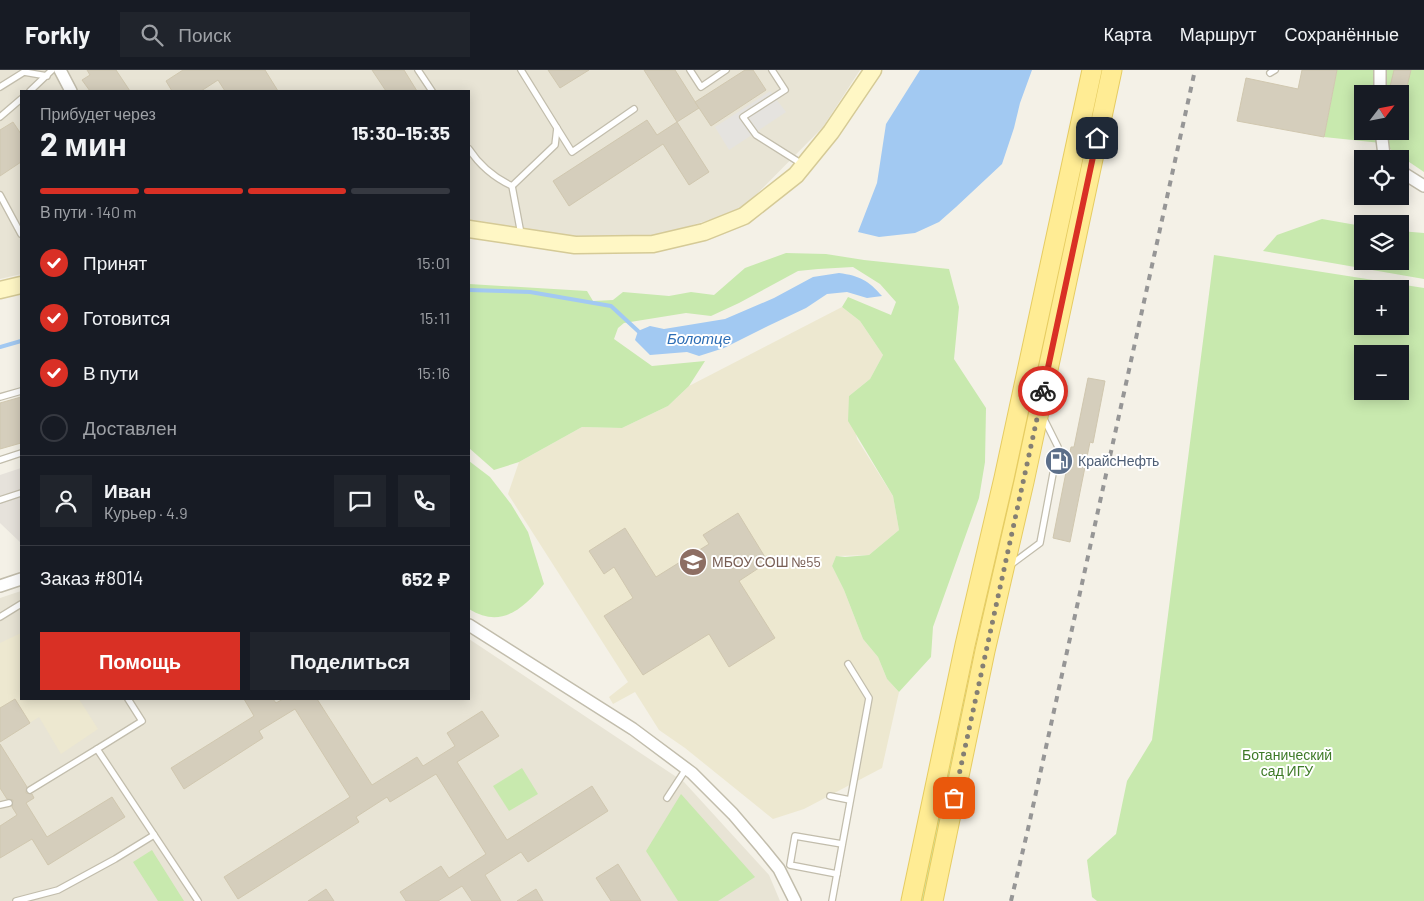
<!DOCTYPE html>
<html lang="ru">
<head>
<meta charset="utf-8">
<style>
	:root { --surface:#171b24; --page:#20242c; --text:#f1f3f6; --muted:#9ea1a6; --line:#363941; --accent:#d93025 }
	body { margin:0; font-family:Barlow,sans-serif; background:var(--page); color:var(--text); height:100vh; display:flex; flex-direction:column; font-size:19px; white-space:nowrap }
	* { box-sizing:border-box; margin:0 }
	p { font-size:16px; color:var(--muted) }
	.icon { flex:none; width:28px; height:28px; fill:none; stroke:currentColor; stroke-width:2; stroke-linecap:round; stroke-linejoin:round }
	.map { position:relative; flex:1; overflow:hidden }
	.panel { position:absolute; left:20px; top:20px; width:450px; height:610px; display:flex; flex-direction:column; background:var(--surface); border-radius:0px; box-shadow:0 2px 12px #0003 }
	.panel>* { flex:none }
	.needle { width:32px; rotate:58deg }
	.fabs { position:absolute; left:1354px; top:15px; display:grid; gap:10px }
	.fabs a { display:grid; place-items:center; width:55px; height:55px; border-radius:0px; background:var(--surface); box-shadow:0 2px 12px #0003; font-size:25px }
	.pin { position:absolute; display:grid; place-items:center; width:42px; height:42px; color:#fff; margin:-21px; border-radius:10px; box-shadow:0 2px 8px #0006 }
	.courier { position:absolute; display:grid; place-items:center; width:50px; height:50px; margin:-25px; border:4px solid #d93025; border-radius:50%; background:#fff; color:#222; box-shadow:0 1px 6px #0007 }
	.headline em { font-style:normal; font-weight:700 }
	.headline div { display:flex; flex-direction:column-reverse }
	.headline { display:flex; align-items:center; justify-content:space-between; height:85px; padding:0 20px }
	h1 { font-size:32px; font-weight:700; line-height:38px }
	.bar { display:grid; grid-template-columns:repeat(4,1fr); gap:8px 5px; align-content:center; height:60px; padding:0 20px }
	.bar i { height:6px; border-radius:4px; background:var(--line) }
	.bar .current { background:var(--accent) }
	.bar p { grid-column:span 4 }
	.line { display:flex; align-items:center; gap:12px; padding:0 20px; border-top:1px solid var(--line) }
	.line div { flex:1 }
	.round { display:grid; place-items:center; flex:none; width:52px; height:52px; border-radius:0px; background:var(--page) }
	ol { padding:0 20px; list-style:none }
	li { display:flex; align-items:center; gap:15px; height:55px }
	li p { margin-inline-start:auto }
	li .icon { padding:5px; border-radius:50%; background:var(--accent); color:#fff; stroke-width:4 }
	li:last-child { color:var(--muted) }
	li i { width:28px; height:28px; border:2px solid var(--line); border-radius:50% }
	.action { display:flex; gap:10px; margin-top:auto; padding:10px 20px }
	.action a { flex:1; height:58px; border-radius:0px; background:var(--accent); color:#fff; font-size:20px; font-weight:700; line-height:58px; text-align:center }
	.action a+a { background:var(--page); color:var(--text) }
	header { display:flex; align-items:center; gap:30px; box-sizing:border-box; height:70px; padding:0 25px; background:var(--surface); border-bottom:1px solid var(--line) }
	header strong { font-size:24px }
	nav { display:flex; gap:28px; margin-inline-start:auto; font-size:18px }
	.search { width:350px; height:45px; background:var(--page); display:flex; align-items:center; gap:12px; box-sizing:border-box; padding:0 18px; border-radius:0px; color:var(--muted); font-size:19px }
	.map>svg:first-child { display:block }
</style>
</head>
<body>
<header>
<strong>Forkly</strong>
<div class="search"><svg class="icon" aria-label="search" viewBox="0 0 24 24"><circle cx="10" cy="10" r="6"/><path d="M15 15l6 6"/></svg>Поиск</div>
<nav><a>Карта</a><a>Маршрут</a><a>Сохранённые</a></nav>
</header>
<div class="map">
<svg width="1424" height="831" viewBox="0 0 1424 831">
	<rect width="100%" height="100%" fill="#f4f1e7"/>
	<!-- residential -->
	<g fill="#e8e4d5">
		<path d="M0,0h860l-37,57 -83,84 -88,26 -76,3 -107,-20v-129h-448v183l-21,5z"/>
		<path d="M21,521v108h448v-60l215,143 85,93 11,26h-780v-303z"/>
	</g>
	<!-- industrial -->
	<path fill="#e6e2db" d="M21,398v75l-21,-20v-48z"/>
	<!-- education -->
	<g fill="#ede8d0">
		<path d="M842,237l18,14 23,34 -13,24 -21,17 8,43 36,57 6,34 -30,25 -33,1 -4,10 12,24 19,49 15,18 9,22 12,13 -17,76 -78,41 -31,10 -88,-71 -26,-18 -24,-38 -22,12 -4,-7 19,-15 -120,-188 11,-32 63,-35 40,1 46,-22 21,-20z"/>
		<path d="M21,563v66h58l19,30 -37,25 -22,-37 -39,25v-99z"/>
	</g>
	<!-- green -->
	<g fill="#c8e9ae" fill-rule="evenodd">
		<path d="M1101,0h3l-181,831h-3z"/>
		<path d="M1337,0h87v102l-43,-29 -57,-6zM1362,24h38v37h-38z"/>
		<path d="M1322,149l40,7v35h38v-30l24,2v46l-161,-28 14,-16z"/>
		<path d="M786,183l40,1 38,6 85,9 10,38 -5,52 32,49 -1,54 -6,36 -46,129 -2,30 -32,35 -12,-13 -9,-22 -15,-18 -19,-49 -12,-24 4,-10 9,1 24,-2 30,-25 -6,-34 -45,-75 1,-25 21,-17 13,-24 -23,-34 -18,-14 6,-10 43,18 5,-13 -16,-18 -27,-17 -35,2 -20,2 -59,32 -28,13 -25,-3 -62,10 -6,5 -4,11 38,27 53,-5 -16,25 -21,20 -46,22 -40,-1 -63,35 -25,8 -25,-22v-164l118,7 6,10 20,-1 10,-8 46,4 22,-4 23,3 31,-27z"/>
		<path d="M1214,185l210,33v613h-327l-5,-4 -5,-37 29,-26 11,-53 25,-41zM1362,219h38v37h-38zM1362,284h38v37h-38z"/>
		<path d="M469,391l21,16 21,27 17,28 16,52c-21,25 -43,45 -75,25z"/>
		<path d="M522,698l16,26 -29,17 -16,-25z"/>
		<path d="M681,724l74,83 -37,24h-40l-32,-50z"/>
		<path d="M152,780l3,5 29,46h-26l-25,-39z"/>
	</g>
	<!-- parking -->
	<path fill="#e5e3df" d="M770,21l16,21 -57,38 -14,-23z"/>
	<!-- water -->
	<g fill="#a2c9f2">
		<path d="M920,0h112l-12,33 -6,25 -12,36 -46,43 -17,15 -24,11 -36,4 -21,-5 19,-49 9,-59z"/>
		<path d="M839,203c21,3 29,7 43,23l-15,2 -20,-6 -20,2 -21,14 -38,18 -44,22 -25,8 -12,-4 -37,3 -15,-15 3,-9 12,-5 14,3 61,-10 49,-21 39,-21z"/>
	</g>
	<g fill="none" stroke-linecap="round" stroke-linejoin="round">
		<!-- stream -->
		<g stroke="#a2c9f2" stroke-width="4">
			<path d="M469,220l61,2 81,14 27,25"/>
			<path d="M0,277l21,-6"/>
		</g>
	</g>
	<!-- building -->
	<g fill="#d5cebc" stroke="#d0c7af">
		<path d="M87,0h29l14,21h-40l-8,-11 8,-5z"/>
		<path d="M183,0h82l13,21h-53l-7,-11 -17,11h-29l-6,-10z"/>
		<path d="M372,0h32l13,21h-31z"/>
		<path d="M548,0h41l-29,18z"/>
		<path d="M644,0h31l24,38 -22,14z"/>
		<path d="M745,0h8l13,20 -55,36 -16,-24z"/>
		<path d="M1302,0h35l-13,67 -87,-16 9,-43 52,11z"/>
		<path d="M1394,0h17l-6,25 -16,-4z"/>
		<path d="M647,50l10,15 20,-13 32,50 -20,13 -26,-41 -94,62 -16,-25z"/>
		<path d="M13,52l8,12v28l-21,14v-46z"/>
		<path d="M1088,308l17,3 -12,62 -3,-1 -20,100 -17,-4 18,-91h3z"/>
		<path d="M21,327v46l-21,6v-46z"/>
		<path d="M738,443l30,49 -29,19 36,57 -46,29 -20,-33 -66,41 -39,-59 29,-18 -19,-31 -10,7 -15,-23 36,-23 31,49 53,-33 -6,-9z"/>
		<path d="M15,629l15,24 -30,19v-34z"/>
		<path d="M244,629h29l3,4 7,-4h34l55,86 45,-28 6,9 32,-20 -8,-13 35,-22 17,25 -42,26 50,78 85,-54 16,25 -80,51 -7,-10 -36,23 16,26h-29l-10,-15 -24,15h-32l-6,-9 41,-26 8,12 37,-24 -50,-80 -46,28 -3,-5 -31,20 3,5 -121,77 -14,-22 126,-80 -55,-88 -36,22 4,7 -79,51 -13,-21 83,-52z"/>
		<path d="M0,674l27,43 -1,6 6,1 2,4 -8,5 21,34 65,-40 13,20 -77,48 -16,-26 -32,19v-32l17,-11 -5,-8 1,-7 -6,-1 -7,-11z"/>
		<path d="M618,794l23,37h-30l-15,-23z"/>
		<path d="M326,819l8,12h-26z"/>
		<path d="M536,819l7,12h-26z"/>
	</g>
	<g fill="none" stroke-linecap="round" stroke-linejoin="round">
		<defs>
			<g id="lane">
				<path d="M418,0l14,21"/>
				<path d="M690,0l11,17 25,-17"/>
				<path d="M772,0l13,20 -42,27 13,18 46,29"/>
				<path d="M1270,3l5,-3"/>
				<path d="M0,17l24,-15 23,4"/>
				<path d="M30,21l22,-21"/>
				<path d="M0,47l21,-18"/>
				<path d="M557,58l15,24 62,-43"/>
				<path d="M469,79c11,17 24,28 43,37l9,48"/>
				<path d="M512,116l43,-41 2,-17 -36,-58"/>
				<path d="M0,125l21,39"/>
				<path d="M0,327l21,-6"/>
				<path d="M0,390l21,-7"/>
				<path d="M0,430l21,-7"/>
				<path d="M1009,496l31,-23 18,-96 -15,-30"/>
				<path d="M0,547l21,-13"/>
				<path d="M128,629l14,22 -45,28 101,152"/>
				<path d="M30,720l67,-41"/>
				<path d="M830,726l20,4"/>
				<path d="M667,728l19,-29"/>
				<path d="M0,735l9,-2"/>
				<path d="M837,804l-47,-9 5,-29 47,8"/>
				<path d="M16,831l42,-11 57,-31 39,-24"/>
				<path d="M832,831l37,-203 -21,-34"/>
			</g>
			<g id="street">
				<path d="M60,0l11,21"/>
				<path d="M1380,0v24"/>
				<path d="M1381,61l3,24 3,4"/>
				<path d="M1400,101l24,15"/>
				<path d="M0,516l21,-7"/>
				<path d="M469,555l164,104 59,44 41,41 29,34 17,21 16,32"/>
			</g>
			<g id="secondary">
				<path d="M469,159l106,16 78,-1 51,-12 40,-16 52,-41 35,-43 42,-62"/>
				<path d="M0,220l21,-5"/>
			</g>
			<g id="primary">
				<path d="M911,831l54,-256 39,-167 88,-408"/>
				<path d="M933,831l52,-250 39,-169 88,-412"/>
			</g>
		</defs>
		<!-- lane casing -->
		<use href="#lane" stroke="#c2bdac" stroke-width="8"/>
		<!-- street casing -->
		<use href="#street" stroke="#c2bdac" stroke-width="14"/>
		<!-- secondary casing -->
		<use href="#secondary" stroke="#d5ca96" stroke-width="19"/>
		<!-- primary casing -->
		<use href="#primary" stroke="#e6cc62" stroke-width="21"/>
		<!-- lane -->
		<use href="#lane" stroke="#fff" stroke-width="5.5"/>
		<!-- street -->
		<use href="#street" stroke="#fff" stroke-width="11"/>
		<!-- secondary -->
		<use href="#secondary" stroke="#fff7c5" stroke-width="16"/>
		<!-- primary -->
		<use href="#primary" stroke="#ffec94" stroke-width="19"/>
		<!-- rail -->
		<path stroke="#969696" stroke-width="4" stroke-dasharray="6 6" stroke-linecap="butt" d="M1011,831l17,-72 167,-759"/>
	</g>
	<g fill="none" stroke-linecap="round" stroke-linejoin="round">
		<!-- done -->
		<path stroke="#847f74" stroke-width="5" stroke-dasharray="0 9" d="M954,728l89,-407"/>
		<!-- route -->
		<path stroke="#d93025" stroke-width="6" d="M1043,321l54,-253"/>
	</g>
	<!-- icons -->
	<defs>
		<symbol id="fuel-disc" viewBox="-11 -11 22 22"><circle r="9.5" fill="#5c6f8a" stroke="#fff"/><path d="M-5.5-6h7V0h2V4h1.3V-2.5L3-4.5l.8-.8L6-3V5H2.5V1h-1V6h-7ZM-4.2-4.7v3.2H.2V-4.7Z" fill="#fff"/></symbol>
		<symbol id="school-disc" viewBox="-11 -11 22 22"><circle r="9.5" fill="#8d6e63" stroke="#fff"/><path d="M0-5L7-2L0 1L-7-2ZM-4 1L0 2.5L4 1V4Q0 6-4 4Z" fill="#fff"/></symbol>
	</defs>
	<g fill-rule="evenodd">
		<use href="#fuel-disc" x="1043" y="375" width="32" height="32"/>
		<use href="#school-disc" x="677" y="476" width="32" height="32"/>
	</g>
	<g text-anchor="middle" stroke-width="4" stroke-linejoin="round" paint-order="stroke">
		<!-- service labels -->
		<g font-size="14" fill="#4e5e75" stroke="#fff" text-anchor="start">
			<text x="1078" y="396">КрайсНефть</text>
		</g>
		<!-- education labels -->
		<g font-size="14" fill="#785e54" stroke="#fff" text-anchor="start">
			<text x="712" y="497">МБОУ СОШ №55</text>
		</g>
		<!-- park labels -->
		<g font-size="14" fill="#3e7a27" stroke="#fff">
			<text x="1287" y="690">Ботанический<tspan x="1287" dy="16">сад ИГУ</tspan></text>
		</g>
		<!-- water labels -->
		<g font-size="15" font-style="italic" fill="#2c6db5" stroke="#fff">
			<text x="699" y="274">Болотце</text>
		</g>
	</g>
</svg>
<div class="fabs">
<a><svg class="needle" viewBox="-14 -14 28 28"><path d="M0-13l5 13h-10z" fill="#e53935"/><path d="M0 13l5-13h-10z" fill="#9ea1a6"/></svg></a>
<a><svg class="icon" aria-label="locate" viewBox="0 0 24 24"><circle cx="12" cy="12" r="6"/><path d="M12 2v4M12 18v4M2 12h4M18 12h4"/></svg></a>
<a><svg class="icon" aria-label="layers" viewBox="0 0 24 24"><path d="M12 4l9 5-9 5-9-5zM3 14l9 5 9-5"/></svg></a>
<a>+</a>
<a>−</a>
</div>
<div class="pin" style="left:954px;top:728px;background:#ea580c"><svg class="icon" aria-label="bag" viewBox="0 0 24 24"><path d="M5 8h14l-1 12H6zM9 8a3 3 0 0 1 6 0"/></svg></div>
<div class="pin" style="left:1097px;top:68px;background:#1f2937"><svg class="icon" aria-label="home" viewBox="0 0 24 24"><path d="M3 11l9-7 9 7M6 9v11h12V9"/></svg></div>
<div class="courier" style="left:1043px;top:321px"><svg class="icon" aria-label="bike" viewBox="0 0 24 24"><circle cx="6" cy="16" r="4"/><circle cx="18" cy="16" r="4"/><path d="M6 16l4-8h5l3 8M10 8l3 8H6M13 5h3"/></svg></div>
<section class="panel">
<div class="headline"><div><h1>2 мин</h1><p>Прибудет через</p></div><em>15:30–15:35</em></div>
<div class="bar"><i class="current"></i><i class="current"></i><i class="current"></i><i></i><p>В пути · 140 m</p></div>
<ol>
<li><svg class="icon" aria-label="check" viewBox="0 0 24 24"><path d="M5 12l5 5 9-10"/></svg>Принят<p>15:01</p></li>
<li><svg class="icon" aria-label="check" viewBox="0 0 24 24"><path d="M5 12l5 5 9-10"/></svg>Готовится<p>15:11</p></li>
<li><svg class="icon" aria-label="check" viewBox="0 0 24 24"><path d="M5 12l5 5 9-10"/></svg>В пути<p>15:16</p></li>
<li><i></i>Доставлен</li>
</ol>
<div class="line" style="height:90px"><a class="round"><svg class="icon" aria-label="person" viewBox="0 0 24 24"><circle cx="12" cy="8" r="4"/><path d="M4 21q1-7 8-7t8 7"/></svg></a><div><b>Иван</b><p>Курьер · 4.9</p></div><a class="round"><svg class="icon" aria-label="chat" viewBox="0 0 24 24"><path d="M4 5h16v11H9l-5 4z"/></svg></a><a class="round"><svg class="icon" aria-label="phone" viewBox="0 0 24 24"><path d="M5 4h4l2 5-3 2q2 4 5 5l2-3 5 2v4C11 20 4 13 5 4z"/></svg></a></div>
<div class="line" style="height:65px"><div>Заказ #8014</div><b>652 ₽</b></div>
<div class="action"><a>Помощь</a><a>Поделиться</a></div>
</section>
</div>
</body>
</html>
